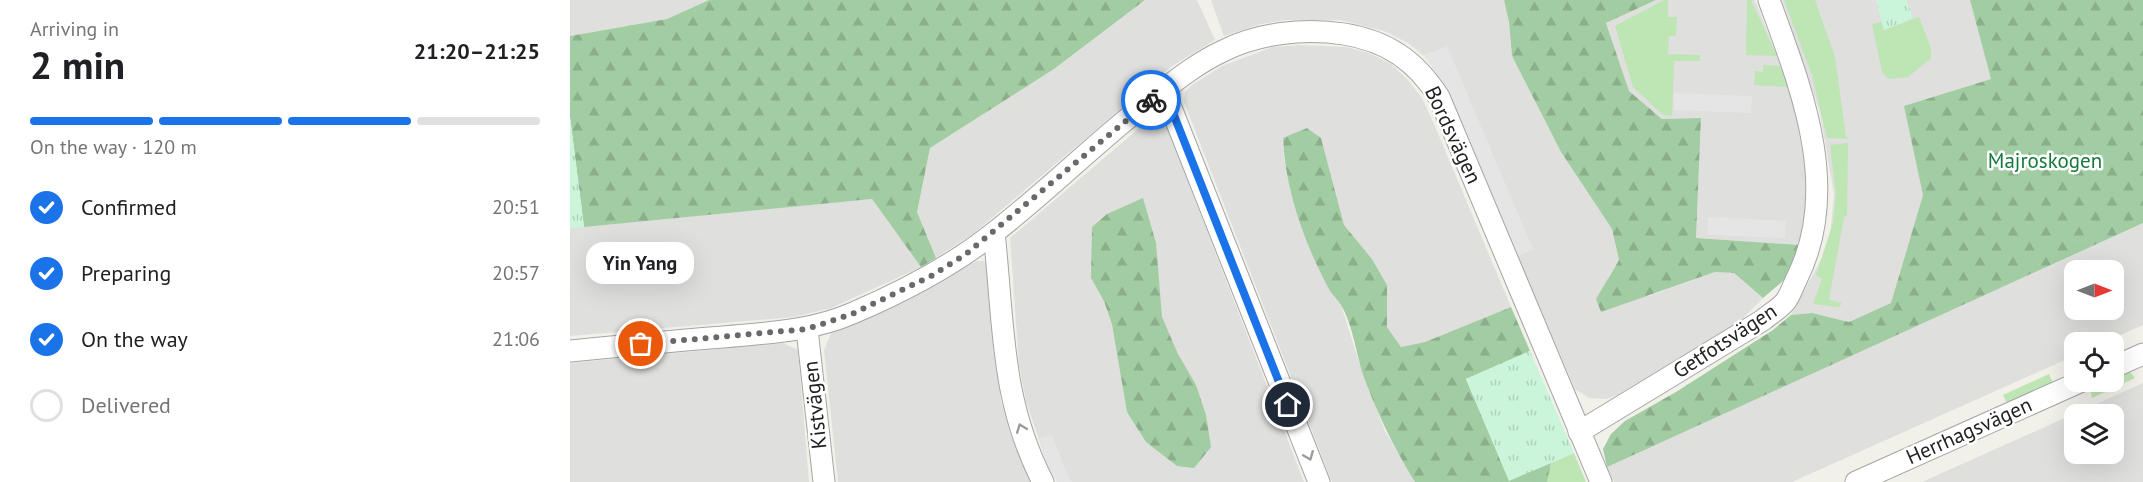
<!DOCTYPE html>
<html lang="en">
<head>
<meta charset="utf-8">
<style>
	:root { --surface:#fff; --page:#f2f2f2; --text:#202124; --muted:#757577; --line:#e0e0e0; --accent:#1a73e8 }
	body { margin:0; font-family:"PT Sans",sans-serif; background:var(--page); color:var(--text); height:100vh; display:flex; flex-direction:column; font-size:22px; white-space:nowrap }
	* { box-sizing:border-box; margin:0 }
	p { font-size:20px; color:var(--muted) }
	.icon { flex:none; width:33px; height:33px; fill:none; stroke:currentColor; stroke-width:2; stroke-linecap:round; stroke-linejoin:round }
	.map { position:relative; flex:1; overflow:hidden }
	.details { display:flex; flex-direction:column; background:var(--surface); width:570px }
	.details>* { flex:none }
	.needle { width:39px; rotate:90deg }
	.fabs { position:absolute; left:1494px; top:260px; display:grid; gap:12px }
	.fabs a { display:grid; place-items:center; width:60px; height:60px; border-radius:12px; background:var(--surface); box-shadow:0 6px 24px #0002; font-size:30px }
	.pin { position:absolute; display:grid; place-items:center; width:51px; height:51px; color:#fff; margin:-26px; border:3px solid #fff; border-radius:50%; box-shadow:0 2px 6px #0007 }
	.courier { position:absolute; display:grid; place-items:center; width:60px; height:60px; margin:-30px; border:4px solid #1a73e8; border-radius:50%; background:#fff; color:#222; box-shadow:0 2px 8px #0007 }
	.bubble { position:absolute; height:42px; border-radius:18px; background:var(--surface); box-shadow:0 6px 24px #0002; font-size:20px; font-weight:700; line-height:42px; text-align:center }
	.overview em { font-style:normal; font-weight:700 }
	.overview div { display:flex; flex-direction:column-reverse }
	.overview { display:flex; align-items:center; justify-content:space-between; height:102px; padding:0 30px }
	h1 { font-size:39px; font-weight:700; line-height:45px }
	.bar { display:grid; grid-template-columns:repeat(4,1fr); gap:9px 6px; align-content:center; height:72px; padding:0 30px }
	.bar i { height:8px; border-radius:4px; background:var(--line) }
	.bar .active { background:var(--accent) }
	.bar p { grid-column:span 4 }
	ol { padding:0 30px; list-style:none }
	li { display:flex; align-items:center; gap:18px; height:66px }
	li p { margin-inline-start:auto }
	li .icon { padding:6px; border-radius:50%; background:var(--accent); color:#fff; stroke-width:4 }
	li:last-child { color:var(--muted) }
	li i { width:33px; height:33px; border:3px solid var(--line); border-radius:50% }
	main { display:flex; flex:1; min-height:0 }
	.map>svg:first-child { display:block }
</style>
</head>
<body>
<main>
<section class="details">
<div class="overview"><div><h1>2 min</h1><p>Arriving in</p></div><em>21:20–21:25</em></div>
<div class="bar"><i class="active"></i><i class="active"></i><i class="active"></i><i></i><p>On the way · 120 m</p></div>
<ol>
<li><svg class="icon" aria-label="check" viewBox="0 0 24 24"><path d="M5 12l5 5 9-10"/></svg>Confirmed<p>20:51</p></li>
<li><svg class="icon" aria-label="check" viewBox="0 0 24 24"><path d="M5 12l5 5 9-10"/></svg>Preparing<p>20:57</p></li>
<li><svg class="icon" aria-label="check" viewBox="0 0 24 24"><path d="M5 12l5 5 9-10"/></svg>On the way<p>21:06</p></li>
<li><i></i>Delivered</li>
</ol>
</section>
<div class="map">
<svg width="1573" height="482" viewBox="0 0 1573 482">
	<defs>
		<pattern id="forest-firs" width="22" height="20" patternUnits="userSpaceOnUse" patternTransform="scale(1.5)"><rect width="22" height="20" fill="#a2cca2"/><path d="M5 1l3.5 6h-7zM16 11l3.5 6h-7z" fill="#8baf8b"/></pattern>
		<pattern id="park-tufts" width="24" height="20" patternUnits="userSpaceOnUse" patternTransform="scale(1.5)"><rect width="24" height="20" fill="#cbf5db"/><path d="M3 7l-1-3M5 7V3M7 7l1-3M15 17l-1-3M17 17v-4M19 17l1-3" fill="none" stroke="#aed2bc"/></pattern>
	</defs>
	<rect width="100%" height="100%" fill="#f1f0e9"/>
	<!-- residential -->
	<g fill="#dfdfde" fill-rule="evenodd">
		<path d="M0,0h139l-42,19 -97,17z"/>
		<path d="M575,0h52l18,40 -43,26 -27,22 -171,145 -38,25 -19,-46 13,-64 124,-79z"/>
		<path d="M641,0h293l5,22 3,34 49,96 51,77 7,31 -11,17 41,19 66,-24 19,1 29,25 -24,24 -122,73 -11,4 -17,-1 -14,-9 -57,-133 15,-7 -101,-197 -8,4 -16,-13 -24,-12 -43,-11h-55l-25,4 -37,12z"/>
		<path d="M1086,0h99l35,89 15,75 1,49 -6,32 -104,-7 5,-120 -39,1 -33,-28 -23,-68z"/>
		<path d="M1212,0h188l21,79 -86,27 18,89 -32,108 -42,19 -37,-9 -21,2 32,-59 7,-20 4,-42 -14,-81z"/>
		<path d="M730,45l46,2 23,6 22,11 16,15 15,19 12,26 77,183 -86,35 -24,5 -14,-20v-42l-15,-26 -28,-34 -23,-87 -14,-10 -24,11 1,20 7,32 18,55 22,47 10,12 22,70 22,56 30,51h-83l-148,-380 1,-10 7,-7 30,-19 51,-19z"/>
		<path d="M580,119l11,2 6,7 137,354h-247l-9,-16 -22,-65 -7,-36 -9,-127z"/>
		<path d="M302,199l49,68 -90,41 -37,9 -224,19v-108z"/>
		<path d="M1573,223v102l-38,17h-31v14l-282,126h-178l-7,-15 41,-21zM1504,270h40v39h-40z"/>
		<path d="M407,261h7l4,6 13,135 32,80h-195l-14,-132 8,-19z"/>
		<path d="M213,343l15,7 11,132h-239v-119z"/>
		<path d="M1573,383v99h-221zM1504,414h40v39h-40z"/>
	</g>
	<!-- grass -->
	<g fill="#bee5b4">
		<path d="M1094,0h4v17h9l-1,19h-7l-1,18 32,1v6h-26l-2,55 -9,-1 -30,-28 -18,-61z"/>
		<path d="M1177,0h4l26,56 -31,-1z"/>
		<path d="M1214,0h31l20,57 11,80 3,2 -22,-1 -15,-63z"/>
		<path d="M1349,17l12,31v10l-23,19 -19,2 -7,-7 -10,-48 10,-2 2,8z"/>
		<path d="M1193,65l17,1 8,21 -34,-2 1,-14 8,1z"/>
		<path d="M1278,143l-1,73 -3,1 -15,83 13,3 -3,4 -26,-3 9,-25 -6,-4 17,-52 3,-28 -6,-50z"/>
		<path d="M1560,372l5,6 -43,20 -2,-10 24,-7v-2z"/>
		<path d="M1479,374l4,9 -46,20 -4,-8z"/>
		<path d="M1004,453l12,29h-39l4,-19z"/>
	</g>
	<!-- forest -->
	<g fill="url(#forest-firs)">
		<path d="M139,0h436l-91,69 -124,79 -13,64 19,46 -15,9 -49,-68 -288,28 -14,-110v-81l97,-17z"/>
		<path d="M934,0h152l-50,23 23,68 33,28 39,-1 -5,120 104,7 -16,35 -21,18 -29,-25 -19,-1 -114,40 -5,-13 23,-39 -7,-31 -51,-77 -49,-96 -3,-34z"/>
		<path d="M1400,0h173v223l-536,244 -4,-18 8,-15 14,-13 51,-29 97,-62 18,-15 21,-2 37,9 42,-19 32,-108 -19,-89 87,-27z"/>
		<path d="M737,128l14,10 23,87 28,34 15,26v42l14,20 24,-5 86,-35 19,44 -64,28 43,101 42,-17 -4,19h-132c-21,-34 -38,-69 -52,-107 -7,-22 -10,-50 -22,-70 -3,-5 -8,-9 -11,-14 -25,-46 -45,-101 -47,-153z"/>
		<path d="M573,198l13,45 6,74 16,37 18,31 10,30 5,32 -17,21 -17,-2 -31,-24 -19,-30 -15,-88 -8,-23 -13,-23 1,-51 15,-13z"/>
	</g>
	<!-- park -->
	<g fill="url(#park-tufts)">
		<path d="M1306,0h30l7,18 -29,12z"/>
		<path d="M0,117l14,110 -14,1z"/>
		<path d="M960,351l44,102 -65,28 -43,-102z"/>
	</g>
	<!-- parking -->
	<g fill="#e5e5e5">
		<path d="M877,46l86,203 -15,7 -71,-168 -23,-32z"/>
		<path d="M1104,93l78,3 -1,17 -77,-3z"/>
		<path d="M1138,217l78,4 -1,17 -78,-3z"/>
		<path d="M482,435l15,38 5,9h-15l-9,-16 -8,-28z"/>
	</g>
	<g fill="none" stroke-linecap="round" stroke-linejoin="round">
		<defs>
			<g id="minor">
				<path d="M594,90l155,392"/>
				<path d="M424,233c10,89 6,166 49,249"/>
				<path d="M237,329l17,153"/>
				<path d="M0,351c51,-5 102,-10 153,-14 45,-4 89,-6 130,-24 49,-21 96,-45 138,-78 56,-43 106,-94 162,-137 22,-17 44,-35 70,-47 35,-18 81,-23 121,-17 43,7 71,26 95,63l162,385"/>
				<path d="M1544,367l29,-13"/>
				<path d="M1009,432l184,-112c7,-6 16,-11 22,-18 5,-6 8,-16 12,-24 45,-90 4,-190 -28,-278"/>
				<path d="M1286,482l226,-101"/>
			</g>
		</defs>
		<!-- minor casing -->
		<use href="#minor" stroke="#a5a5a5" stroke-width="23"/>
		<!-- minor -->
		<use href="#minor" stroke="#fff" stroke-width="21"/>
	</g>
	<!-- one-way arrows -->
	<defs><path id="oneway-chevron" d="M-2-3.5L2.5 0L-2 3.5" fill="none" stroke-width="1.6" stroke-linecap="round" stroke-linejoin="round" transform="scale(1.5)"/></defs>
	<g stroke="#9b9b9b">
		<use href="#oneway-chevron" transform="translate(451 428) rotate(-111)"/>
		<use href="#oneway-chevron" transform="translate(739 456) rotate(68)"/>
	</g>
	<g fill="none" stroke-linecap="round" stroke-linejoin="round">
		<!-- done -->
		<path stroke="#6a6967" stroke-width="6" stroke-dasharray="0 10.8" d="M71,344l166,-15 45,-15 79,-38 35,-22 185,-154"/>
		<!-- route -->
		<path stroke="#1a73e8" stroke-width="8" d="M581,100l13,-10 124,315"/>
	</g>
	<g text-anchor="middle" stroke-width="5" stroke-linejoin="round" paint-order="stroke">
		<!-- street labels -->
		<g font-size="21" fill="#212121" stroke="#fff">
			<text transform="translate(883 135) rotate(65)" y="7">Bordsvägen</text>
			<text transform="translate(1155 341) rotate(-33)" y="7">Getfotsvägen</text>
			<text transform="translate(245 405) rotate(-96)" y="7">Kistvägen</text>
			<text transform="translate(1399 431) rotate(-24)" y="7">Herrhagsvägen</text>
		</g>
		<!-- park labels -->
		<g font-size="21" fill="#17783c" stroke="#fff">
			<text x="1475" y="168">Majroskogen</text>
		</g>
	</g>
</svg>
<div class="fabs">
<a><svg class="needle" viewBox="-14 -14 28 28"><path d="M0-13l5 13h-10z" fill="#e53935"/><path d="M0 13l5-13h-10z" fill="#757577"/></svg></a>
<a><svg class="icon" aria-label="locate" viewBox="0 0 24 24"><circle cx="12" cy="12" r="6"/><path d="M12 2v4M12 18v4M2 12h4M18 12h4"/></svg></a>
<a><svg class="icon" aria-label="layers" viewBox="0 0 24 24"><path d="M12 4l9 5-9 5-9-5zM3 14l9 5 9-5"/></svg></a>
</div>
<div class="pin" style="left:71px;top:344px;background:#ea580c"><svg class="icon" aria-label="bag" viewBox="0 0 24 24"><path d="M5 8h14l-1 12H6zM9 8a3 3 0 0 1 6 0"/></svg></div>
<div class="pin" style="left:718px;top:405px;background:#1f2937"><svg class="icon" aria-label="home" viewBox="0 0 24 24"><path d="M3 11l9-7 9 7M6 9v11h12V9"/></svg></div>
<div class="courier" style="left:581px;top:100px"><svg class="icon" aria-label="bike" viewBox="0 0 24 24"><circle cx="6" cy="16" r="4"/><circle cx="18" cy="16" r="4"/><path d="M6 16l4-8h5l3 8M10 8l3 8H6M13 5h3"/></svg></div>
<div class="bubble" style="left:16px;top:242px;width:108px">Yin Yang</div>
</div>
</main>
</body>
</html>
